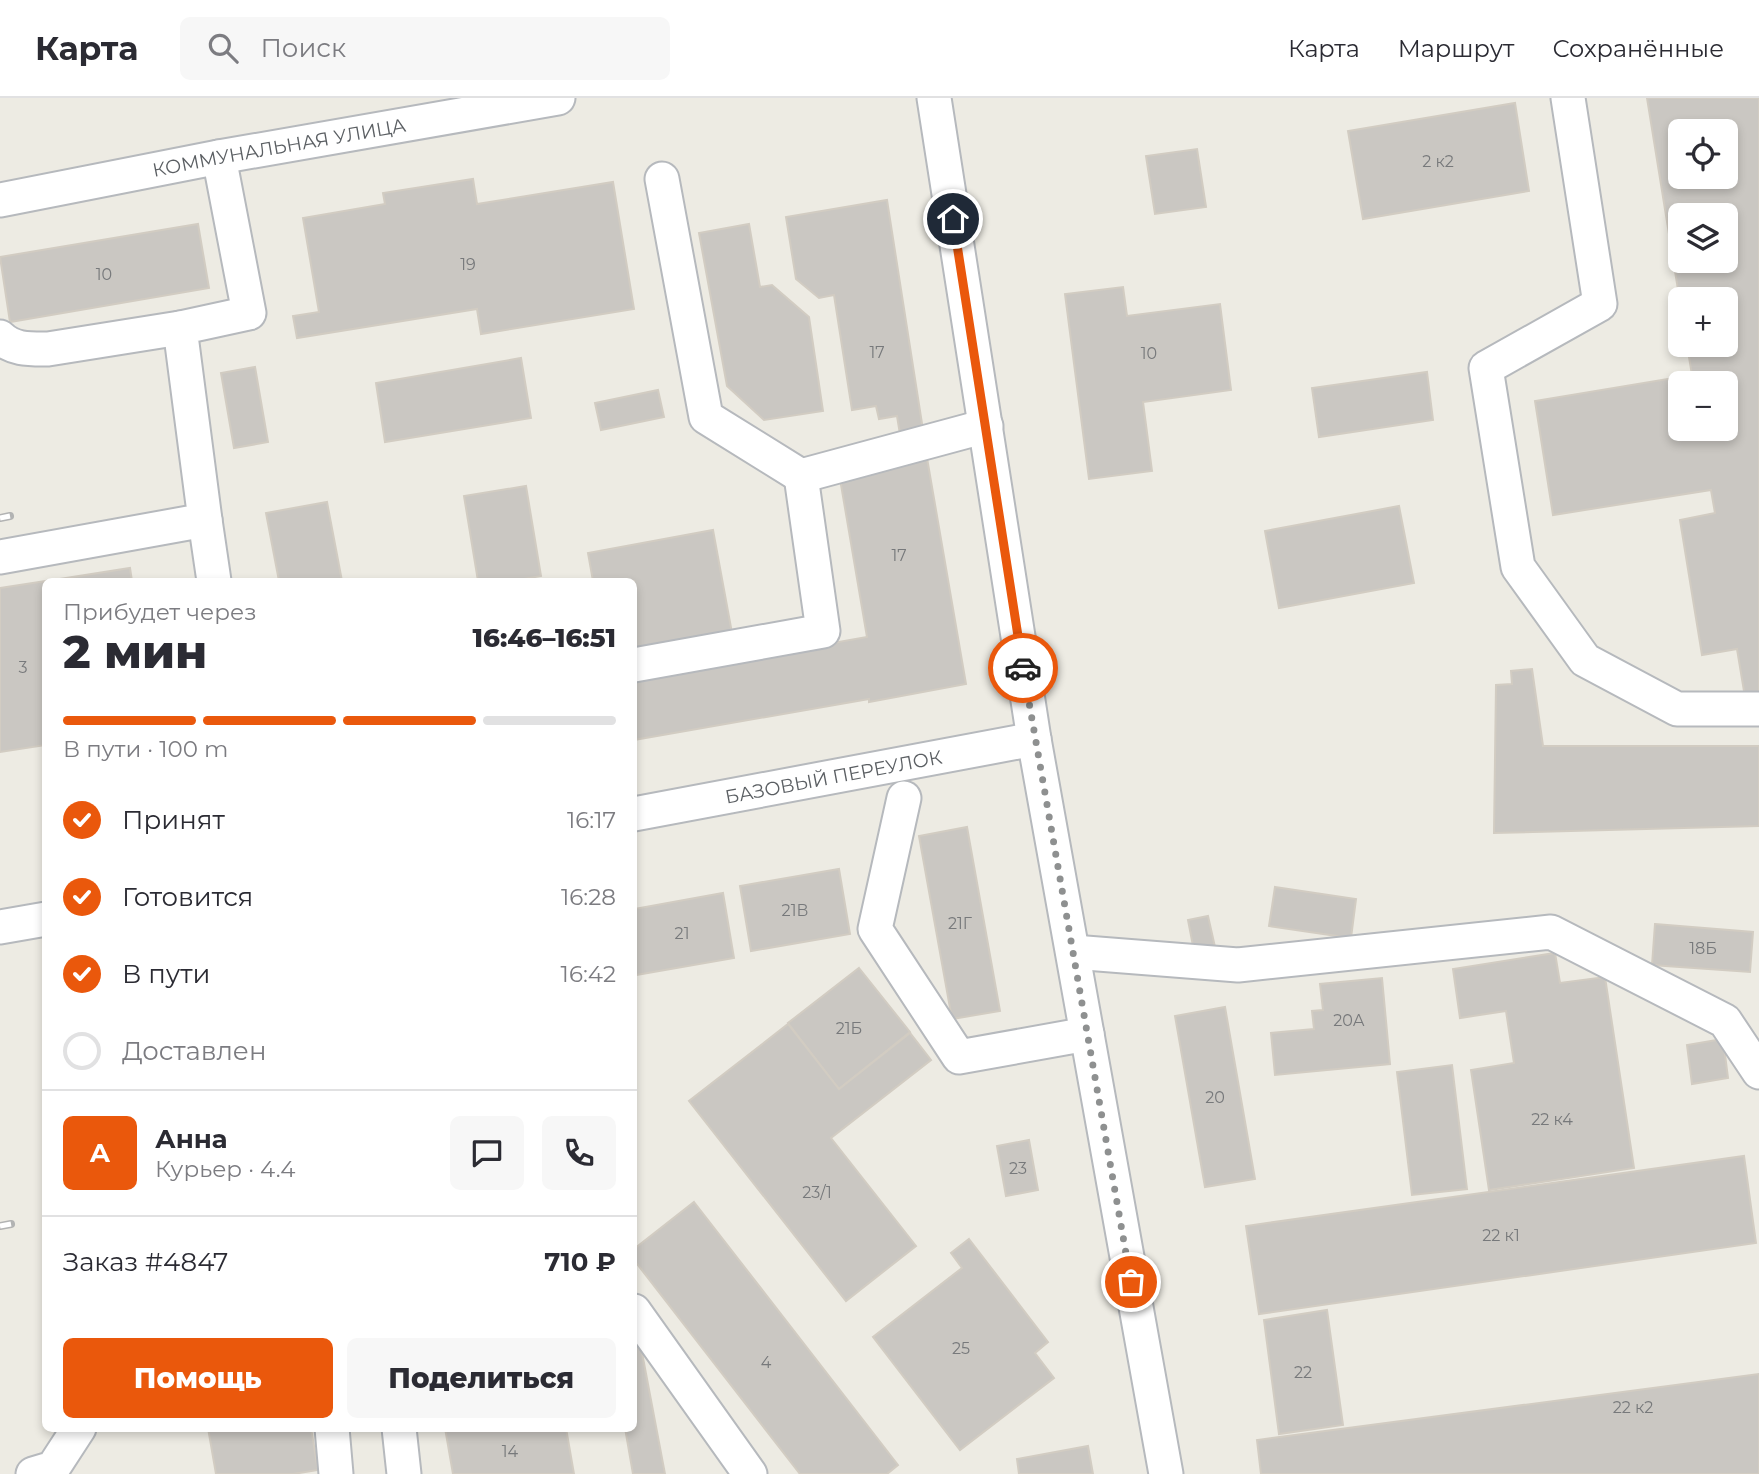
<!DOCTYPE html>
<html lang="ru">
<head>
<meta charset="utf-8">
<style>
	:root { --surface:#fff; --page:#f7f7f7; --text:#2b2b33; --muted:#7c7c81; --line:#e1e1e2; --accent:#ea580c }
	body { margin:0; font-family:Montserrat,sans-serif; background:var(--page); color:var(--text); height:100vh; display:flex; flex-direction:column; font-size:26px; white-space:nowrap }
	* { box-sizing:border-box; margin:0 }
	p { font-size:23px; color:var(--muted) }
	.icon { flex:none; width:38px; height:38px; fill:none; stroke:currentColor; stroke-width:2; stroke-linecap:round; stroke-linejoin:round }
	.map { position:relative; flex:1; overflow:hidden }
	.side { position:absolute; left:42px; top:480px; width:595px; height:854px; display:flex; flex-direction:column; background:var(--surface); border-radius:10px; box-shadow:0 4px 10px #0003 }
	.side>* { flex:none }
	.controls { position:absolute; left:1668px; top:21px; display:grid; gap:14px }
	.controls a { display:grid; place-items:center; width:70px; height:70px; border-radius:10px; background:var(--surface); box-shadow:0 4px 10px #0003; font-size:35px }
	.pin { position:absolute; display:grid; place-items:center; width:60px; height:60px; color:#fff; margin:-30px; border:4px solid #fff; border-radius:50%; box-shadow:0 2px 7px #0007 }
	.courier { position:absolute; display:grid; place-items:center; width:70px; height:70px; margin:-35px; border:5px solid #ea580c; border-radius:50%; background:#fff; color:#222; box-shadow:0 2px 9px #0007 }
	.headline em { font-style:normal; font-weight:800 }
	.headline div { display:flex; flex-direction:column-reverse }
	.headline { display:flex; align-items:center; justify-content:space-between; height:119px; padding:0 21px }
	h1 { font-size:46px; font-weight:800; line-height:52px }
	.bar { display:grid; grid-template-columns:repeat(4,1fr); gap:10px 7px; align-content:center; height:84px; padding:0 21px }
	.bar i { height:9px; border-radius:5px; background:var(--line) }
	.bar .selected { background:var(--accent) }
	.bar p { grid-column:span 4 }
	.line { display:flex; align-items:center; gap:18px; padding:0 21px; border-top:2px solid var(--line) }
	.line div { flex:1 }
	.round { display:grid; place-items:center; flex:none; width:74px; height:74px; border-radius:10px; background:var(--page) }
	ol { padding:0 21px; list-style:none }
	li { display:flex; align-items:center; gap:21px; height:77px }
	li p { margin-inline-start:auto }
	li .icon { padding:7px; border-radius:50%; background:var(--accent); color:#fff; stroke-width:4 }
	li:last-child { color:var(--muted) }
	li i { width:38px; height:38px; border:4px solid var(--line); border-radius:50% }
	.cta { display:flex; gap:14px; margin-top:auto; padding:14px 21px }
	.cta a { flex:1; height:80px; border-radius:10px; background:var(--accent); color:#fff; font-size:28px; font-weight:800; line-height:80px; text-align:center }
	.cta a+a { background:var(--page); color:var(--text) }
	header { display:flex; align-items:center; gap:42px; box-sizing:border-box; height:98px; padding:0 35px; background:var(--surface); border-bottom:2px solid var(--line) }
	header strong { font-size:33px }
	nav { display:flex; gap:38px; margin-inline-start:auto; font-size:24px }
	.search { width:490px; height:63px; background:var(--page); display:flex; align-items:center; gap:18px; box-sizing:border-box; padding:0 24px; border-radius:10px; color:var(--muted); font-size:26px }
	.map>svg:first-child { display:block }
</style>
</head>
<body>
<header>
<strong>Карта</strong>
<div class="search"><svg class="icon" aria-label="search" viewBox="0 0 24 24"><circle cx="10" cy="10" r="6"/><path d="M15 15l6 6"/></svg>Поиск</div>
<nav><a>Карта</a><a>Маршрут</a><a>Сохранённые</a></nav>
</header>
<div class="map">
<svg width="1759" height="1376" viewBox="0 0 1759 1376">
	<rect width="100%" height="100%" fill="#edebe3"/>
	<!-- building -->
	<g fill="#cac7c2" stroke="#d2ccc2" stroke-width="2" fill-rule="evenodd">
		<path d="M1647,0h112v597l-14,2 -8,-48 -35,6 -22,-135 35,-7 -4,-23 -158,25 -18,-114 157,-26 -5,-30h39v-46h-46v3zM1680,33h46v46h-46zM1680,117h46v46h-46zM1680,285h46v46h-46z"/>
		<path d="M1515,5l14,88 -166,28 -15,-88z"/>
		<path d="M1197,51l9,58 -51,7 -9,-58z"/>
		<path d="M473,81l4,25 136,-22 21,127 -153,25 -4,-25 -180,29 -4,-22 26,-4 -16,-94 82,-14 -2,-11z"/>
		<path d="M887,102l36,230 -23,4 -3,-18 -18,3 -3,-13 -24,4 -18,-115 -15,3 -23,-19 -10,-62z"/>
		<path d="M198,126l11,64 -199,34 -10,-65z"/>
		<path d="M749,126l11,63 12,-2 37,32 14,94 -59,9 -37,-34 -28,-153z"/>
		<path d="M1123,189l4,29 93,-12 11,86 -88,12 9,69 -63,8 -24,-185z"/>
		<path d="M521,260l10,60 -146,24 -9,-59z"/>
		<path d="M255,269l13,75 -34,6 -13,-75z"/>
		<path d="M1427,274l6,48 -114,17 -7,-49z"/>
		<path d="M658,292l6,27 -63,13 -6,-27z"/>
		<path d="M927,360l39,226 -97,18v-3l-235,41v-62l233,-41 -28,-164z"/>
		<path d="M526,388l15,90 -28,5h-35l-14,-85z"/>
		<path d="M327,404l15,79h-63l-13,-68z"/>
		<path d="M1399,408l15,77 -135,25 -14,-77z"/>
		<path d="M713,432l19,103 -98,18v-70h-41l-5,-28z"/>
		<path d="M130,470l2,13h-85z"/>
		<path d="M46,483v164l-46,7v-164z"/>
		<path d="M1532,571l11,77h216v80l-265,7 2,-148 16,-1 -1,-13z"/>
		<path d="M967,729l33,184 -48,8 -33,-183z"/>
		<path d="M839,771l11,65 -99,17 -11,-65z"/>
		<path d="M1275,789l81,12 -5,39 -82,-12z"/>
		<path d="M723,795l11,65 -98,17 -2,-14v-52z"/>
		<path d="M1208,818l7,31 -21,4 -6,-31z"/>
		<path d="M1655,826l98,8 -3,40 -98,-7z"/>
		<path d="M1555,855l5,30 45,-6 29,191 -145,22 -18,-120 43,-7 -8,-52 -46,7 -7,-49z"/>
		<path d="M859,870l51,64 -71,57 -51,-66z"/>
		<path d="M1382,880l8,86 -115,11 -4,-42 43,-4 -2,-18 11,-1 -3,-26z"/>
		<path d="M1225,909l30,172 -50,8 -30,-171z"/>
		<path d="M788,926l51,65 71,-56 21,27 -100,78 85,108 -70,55 -157,-200z"/>
		<path d="M1723,941l5,39 -36,6 -5,-39z"/>
		<path d="M1452,967l15,124 -55,6 -15,-123z"/>
		<path d="M1029,1042l9,50 -32,6 -9,-50z"/>
		<path d="M1744,1058l12,87 -497,71 -13,-88z"/>
		<path d="M694,1104l204,263 -11,9h-87l-166,-214v-11z"/>
		<path d="M969,1141l79,103 -13,11 19,25 -94,72 -87,-113 89,-69 -11,-15z"/>
		<path d="M1327,1212l16,115 -64,9 -15,-114z"/>
		<path d="M640,1244l25,132h-32l-8,-46h9v-85z"/>
		<path d="M1759,1276v100h-498l-4,-34z"/>
		<path d="M208,1330h103l7,42 -25,4h-77z"/>
		<path d="M445,1330h121l8,46h-121z"/>
		<path d="M1088,1348l5,28h-74l-2,-15z"/>
	</g>
	<g fill="none" stroke-linecap="round" stroke-linejoin="round">
		<defs>
			<g id="minor">
				<path d="M934,0l100,641 132,735"/>
				<path d="M1568,0l32,206 -114,64 32,199 67,93 92,49h82"/>
				<path d="M662,81l44,238 95,59"/>
				<path id="s1" d="M0,102l219,-43 339,-59"/>
				<path d="M0,239c13,13 30,12 48,12l132,-21"/>
				<path d="M205,422l9,61"/>
				<path d="M0,459l205,-37 -25,-192 69,-15 -30,-156"/>
				<path d="M634,567l189,-34 -22,-155 185,-50"/>
				<path d="M904,700l-29,131 84,128 128,-23"/>
				<path id="s2" d="M634,716l400,-75"/>
				<path d="M0,829l46,-8"/>
				<path d="M1073,854l165,13 313,-33 174,89 34,51"/>
				<path d="M634,1213l116,163"/>
				<path d="M332,1330l4,46"/>
				<path d="M399,1330l5,46"/>
				<path d="M33,1376l20,-6 26,-40"/>
			</g>
		</defs>
		<!-- minor casing -->
		<use href="#minor" stroke="#b6b9bd" stroke-width="37"/>
		<!-- minor -->
		<use href="#minor" stroke="#fff" stroke-width="33"/>
		<defs>
			<g id="rail">
				<path d="M0,420l10,-2"/>
				<path d="M0,1128l11,-2"/>
			</g>
		</defs>
		<!-- rail casing -->
		<use href="#rail" stroke="#b2b3b3" stroke-width="8"/>
		<!-- rail -->
		<use href="#rail" stroke="#fff" stroke-width="5" stroke-dasharray="16" stroke-linecap="butt"/>
	</g>
	<g fill="none" stroke-linecap="round" stroke-linejoin="round">
		<!-- done -->
		<path stroke="#8e9090" stroke-width="7" stroke-dasharray="0 12.6" d="M1023,570l108,614"/>
		<!-- route -->
		<path stroke="#ea580c" stroke-width="9" d="M953,121l70,449"/>
	</g>
	<g text-anchor="middle" stroke-width="5" stroke-linejoin="round" paint-order="stroke">
		<!-- number labels -->
		<g font-size="16" fill="#77797b">
			<text x="1438" y="69">2 к2</text>
			<text x="468" y="172">19</text>
			<text x="104" y="182">10</text>
			<text x="877" y="260">17</text>
			<text x="1149" y="261">10</text>
			<text x="899" y="463">17</text>
			<text x="23" y="575">3</text>
			<text x="795" y="818">21В</text>
			<text x="960" y="831">21Г</text>
			<text x="682" y="841">21</text>
			<text x="1703" y="856">18Б</text>
			<text x="1349" y="928">20А</text>
			<text x="849" y="936">21Б</text>
			<text x="1215" y="1005">20</text>
			<text x="1552" y="1027">22 к4</text>
			<text x="1018" y="1076">23</text>
			<text x="817" y="1100">23/1</text>
			<text x="1501" y="1143">22 к1</text>
			<text x="961" y="1256">25</text>
			<text x="766" y="1270">4</text>
			<text x="1303" y="1280">22</text>
			<text x="1633" y="1315">22 к2</text>
			<text x="510" y="1359">14</text>
		</g>
		<!-- street labels -->
		<g font-size="19" fill="#5b5f63" stroke="#fff">
			<text dy="7" stroke="none"><textPath href="#s1" startOffset="284">КОММУНАЛЬНАЯ УЛИЦА</textPath></text>
			<text dy="7" stroke="none"><textPath href="#s2" startOffset="203">БАЗОВЫЙ ПЕРЕУЛОК</textPath></text>
		</g>
	</g>
</svg>
<div class="controls">
<a><svg class="icon" aria-label="locate" viewBox="0 0 24 24"><circle cx="12" cy="12" r="6"/><path d="M12 2v4M12 18v4M2 12h4M18 12h4"/></svg></a>
<a><svg class="icon" aria-label="layers" viewBox="0 0 24 24"><path d="M12 4l9 5-9 5-9-5zM3 14l9 5 9-5"/></svg></a>
<a>+</a>
<a>−</a>
</div>
<div class="pin" style="left:1131px;top:1184px;background:#ea580c"><svg class="icon" aria-label="bag" viewBox="0 0 24 24"><path d="M5 8h14l-1 12H6zM9 8a3 3 0 0 1 6 0"/></svg></div>
<div class="pin" style="left:953px;top:121px;background:#1f2937"><svg class="icon" aria-label="home" viewBox="0 0 24 24"><path d="M3 11l9-7 9 7M6 9v11h12V9"/></svg></div>
<div class="courier" style="left:1023px;top:570px"><svg class="icon" aria-label="car" viewBox="0 0 24 24"><path d="M5 17H2v-5l4-1 3-4h7l3 4 3 1v5h-3M9 17h6M6 11h13"/><circle cx="7" cy="17" r="2"/><circle cx="17" cy="17" r="2"/></svg></div>
<section class="side">
<div class="headline"><div><h1>2 мин</h1><p>Прибудет через</p></div><em>16:46–16:51</em></div>
<div class="bar"><i class="selected"></i><i class="selected"></i><i class="selected"></i><i></i><p>В пути · 100 m</p></div>
<ol>
<li><svg class="icon" aria-label="check" viewBox="0 0 24 24"><path d="M5 12l5 5 9-10"/></svg>Принят<p>16:17</p></li>
<li><svg class="icon" aria-label="check" viewBox="0 0 24 24"><path d="M5 12l5 5 9-10"/></svg>Готовится<p>16:28</p></li>
<li><svg class="icon" aria-label="check" viewBox="0 0 24 24"><path d="M5 12l5 5 9-10"/></svg>В пути<p>16:42</p></li>
<li><i></i>Доставлен</li>
</ol>
<div class="line" style="height:126px"><b class="round" style="background:var(--accent);color:#fff">А</b><div><b>Анна</b><p>Курьер · 4.4</p></div><a class="round"><svg class="icon" aria-label="chat" viewBox="0 0 24 24"><path d="M4 5h16v11H9l-5 4z"/></svg></a><a class="round"><svg class="icon" aria-label="phone" viewBox="0 0 24 24"><path d="M5 4h4l2 5-3 2q2 4 5 5l2-3 5 2v4C11 20 4 13 5 4z"/></svg></a></div>
<div class="line" style="height:91px"><div>Заказ #4847</div><b>710 ₽</b></div>
<div class="cta"><a>Помощь</a><a>Поделиться</a></div>
</section>
</div>
</body>
</html>
